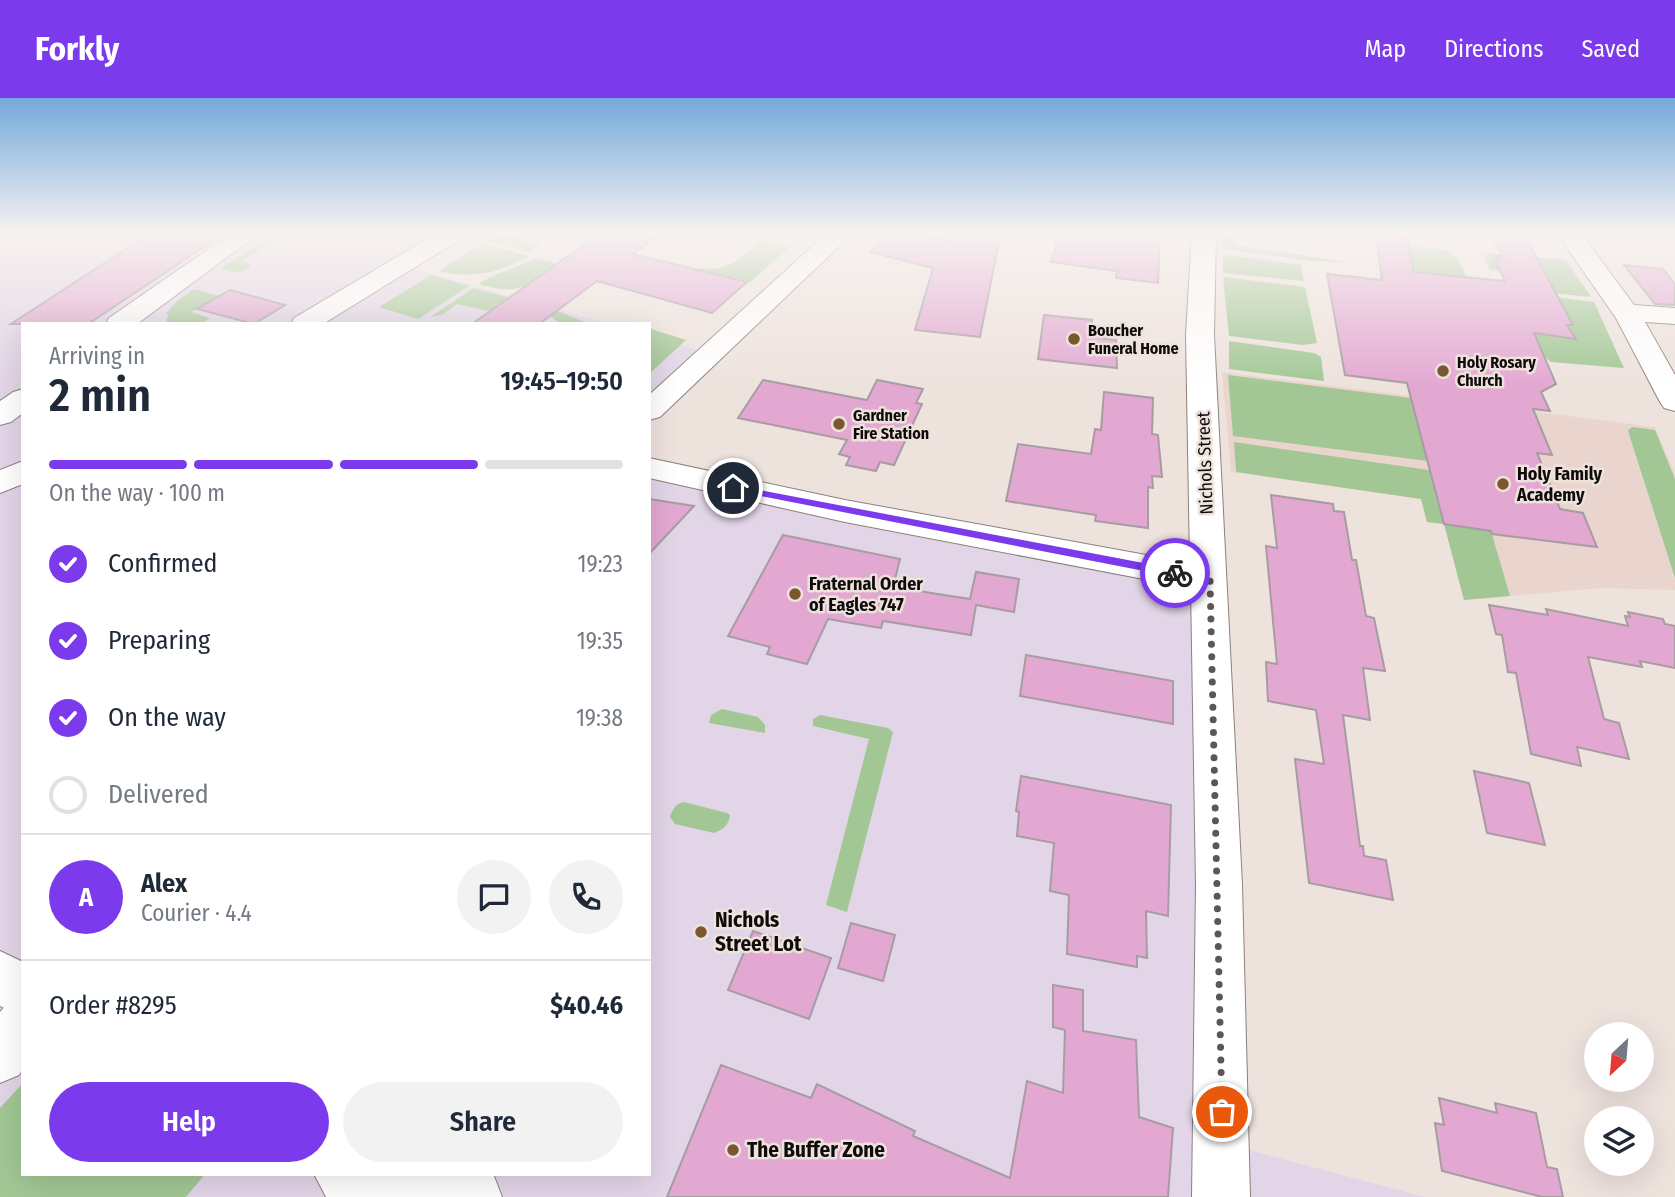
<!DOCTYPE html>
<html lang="en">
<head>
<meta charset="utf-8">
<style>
	:root { --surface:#fff; --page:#f2f2f3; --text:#1f2937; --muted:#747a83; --line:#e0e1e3; --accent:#7c3aed }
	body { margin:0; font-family:"Fira Sans Condensed",sans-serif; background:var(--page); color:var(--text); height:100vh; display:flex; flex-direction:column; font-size:26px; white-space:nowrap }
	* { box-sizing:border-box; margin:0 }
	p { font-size:23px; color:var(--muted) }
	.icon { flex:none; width:38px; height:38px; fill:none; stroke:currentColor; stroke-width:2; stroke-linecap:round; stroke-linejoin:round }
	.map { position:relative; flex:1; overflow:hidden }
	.sheet { position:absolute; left:21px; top:224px; width:630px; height:854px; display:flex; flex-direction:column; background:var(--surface); border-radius:0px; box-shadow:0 7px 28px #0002 }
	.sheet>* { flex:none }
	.needle { width:46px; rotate:206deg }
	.tools { position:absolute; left:1584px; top:924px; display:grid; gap:14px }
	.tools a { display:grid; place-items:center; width:70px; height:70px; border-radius:50%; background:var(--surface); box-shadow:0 7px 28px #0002; font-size:35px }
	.pin { position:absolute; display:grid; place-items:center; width:60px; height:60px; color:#fff; margin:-30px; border:4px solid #fff; border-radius:50%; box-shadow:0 2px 7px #0007 }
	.courier { position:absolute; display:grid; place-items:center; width:70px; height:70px; margin:-35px; border:5px solid #7c3aed; border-radius:50%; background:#fff; color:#222; box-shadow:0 2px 9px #0007 }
	.head em { font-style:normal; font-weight:600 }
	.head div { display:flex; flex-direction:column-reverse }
	.head { display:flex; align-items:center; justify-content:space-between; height:119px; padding:0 28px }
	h1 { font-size:46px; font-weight:600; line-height:52px }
	.bar { display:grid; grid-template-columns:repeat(4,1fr); gap:10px 7px; align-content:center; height:84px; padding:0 28px }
	.bar i { height:9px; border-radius:5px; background:var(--line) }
	.bar .active { background:var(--accent) }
	.bar p { grid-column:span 4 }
	.line { display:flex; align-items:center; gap:18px; padding:0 28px; border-top:2px solid var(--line) }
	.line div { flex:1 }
	.round { display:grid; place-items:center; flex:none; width:74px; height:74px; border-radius:37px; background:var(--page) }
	ol { padding:0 28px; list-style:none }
	li { display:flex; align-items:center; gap:21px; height:77px }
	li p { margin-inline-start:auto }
	li .icon { padding:7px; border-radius:50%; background:var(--accent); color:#fff; stroke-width:4 }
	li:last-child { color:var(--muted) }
	li i { width:38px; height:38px; border:4px solid var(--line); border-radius:50% }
	.button { display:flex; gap:14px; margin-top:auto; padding:14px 28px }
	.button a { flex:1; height:80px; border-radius:42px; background:var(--accent); color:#fff; font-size:28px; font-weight:600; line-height:80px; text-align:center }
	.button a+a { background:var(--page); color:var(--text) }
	header { display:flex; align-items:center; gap:42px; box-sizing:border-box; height:98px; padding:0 35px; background:var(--accent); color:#fff }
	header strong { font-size:33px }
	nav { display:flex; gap:38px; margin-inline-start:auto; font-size:24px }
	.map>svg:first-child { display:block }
</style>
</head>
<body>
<header>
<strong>Forkly</strong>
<nav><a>Map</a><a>Directions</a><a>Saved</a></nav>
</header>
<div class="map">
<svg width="1675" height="1099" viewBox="0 0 1675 1099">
	<rect width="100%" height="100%" fill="#eee2dd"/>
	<!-- commercial -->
	<g fill="#e3d5e8">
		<path d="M0,134h456l-53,33 206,59h-586v850h626v-706l561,111 12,564 203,54h-1425z"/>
		<path d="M649,238l64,18 -64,57z"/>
	</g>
	<!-- built -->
	<path fill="#ead5ce" d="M1222,274l433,55 20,47v116l-73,-2 -138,12 -20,-76 -17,-2 -6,-23 -190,-27z"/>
	<!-- green -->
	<g fill="#a2c794">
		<path d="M277,134h11l-46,29 9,3 -2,5 -11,3 -18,-3z"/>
		<path d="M499,135l42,11 -12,8 -43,-11z"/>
		<path d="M1224,137l10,1v9l112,17 -34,-1 -89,-12z"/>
		<path d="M762,142l28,7 -41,36 -51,-13 2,-2c26,5 45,-11 62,-28z"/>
		<path d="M482,146l46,12c-26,17 -60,23 -89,15z"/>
		<path d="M1409,148c29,3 47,-1 57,31l-54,-6z"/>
		<path d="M1488,155l78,7 25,37 -40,-4 -22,-34 -32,-3 2,5h-4l5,10 -10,-1 -6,-11z"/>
		<path d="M1223,156l78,11 3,16 -81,-8z"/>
		<path d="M535,160l24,6c-33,23 -41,32 -80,20 17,-12 38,-15 56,-26z"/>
		<path d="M431,177l38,11 -51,33 -39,-12z"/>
		<path d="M1223,179l82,10 12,56 -14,2 -74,-9z"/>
		<path d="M474,190l89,25 26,11h-28l-12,-9 -51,-11 -9,7 -32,-7 -15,11 -12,2z"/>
		<path d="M194,191l25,7 -28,16 19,6 -6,4 4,2h-38l-4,-3 3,-7h-3l10,-12z"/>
		<path d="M1553,199l41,5 30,66 -73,-6 -13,-10 -14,-29 44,5 -1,-3h6l-2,-4 -6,-1z"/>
		<path d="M651,231l35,11 -37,34v-44z"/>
		<path d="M1229,243l85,12 7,4 3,24 -95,-12z"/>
		<path d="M1228,277l182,23 12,41 13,23 -202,-26z"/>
		<path d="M1633,329l22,3 20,49v99l-46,-144 -1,-4z"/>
		<path d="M1234,344l202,29 -1,23 9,30 47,7 19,65 -46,4 -20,-76 -17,-2 -6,-23 -185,-27z"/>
		<path d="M722,611l36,8 7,8v8l-56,-10 2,-8z"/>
		<path d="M820,617l68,13 5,4 -46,180 -21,-7 43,-166 -56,-13v-7z"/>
		<path d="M684,704l43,11 3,2c-1,10 -7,15 -16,18l-39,-9 -5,-7c2,-7 6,-14 14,-15z"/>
		<path d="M23,985v91h182l-19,23h-186v-89z"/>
	</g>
	<!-- building -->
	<g fill="#e3a8d2" stroke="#a69ca2" stroke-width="2">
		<path d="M152,134h74l-138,92h-77z"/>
		<path d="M602,134h61l-30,22 114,28 -35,31 -115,-32 -58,43h-67z"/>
		<path d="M890,134h19l56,13 1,-13h35l-21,105 -65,-7 18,-62 -63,-16z"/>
		<path d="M1060,134h100l-2,51 -42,-5 1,-7 -66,-9z"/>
		<path d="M1489,134h34l50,93h-6l9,14 -42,-6 22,51 -15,8 9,19 -17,-2 19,46 -15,-2 23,56 23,4 14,34 -105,-13 -1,-3 -47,-7 -37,-141 -62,-8 -18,-101 55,6 -6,-46 31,4 7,34 91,9 -10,-21 4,1 -3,-5h7z"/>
		<path d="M1624,167l39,4 12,15v21l-20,-1z"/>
		<path d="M230,192l55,15 -31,19 -57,-15z"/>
		<path d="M1044,217l48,5 -1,13 9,1v4l16,2 1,28 -79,-9z"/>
		<path d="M763,282l104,20 10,-20 46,9 -7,14 6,1 -28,61 -14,-3 -4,9 -30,-6 4,-8 -11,-3 8,-14 -109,-22z"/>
		<path d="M1104,294l49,6 -1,36 6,1 4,42 -10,-1 1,12 -5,-1v41l-53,-7 1,-6 -90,-14 12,-57 73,10 4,-25 6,1z"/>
		<path d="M1271,397l62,9 1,7 10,1 8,48h4l10,56 8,2 11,53 -22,-3 7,52 -27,-5 17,131h3l1,10 22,4 7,40 -84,-17 -14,-124 29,5 -8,-54 -48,-9 -2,-39 11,2 -11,-118 11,2z"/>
		<path d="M649,401l45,7 -45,48z"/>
		<path d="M783,437l117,24 -7,28 77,12 6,-27 43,7 -5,33 -38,-7 -5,30 -88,-14 -2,7 -53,-9 -21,45 -40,-10 3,-7 -42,-11z"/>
		<path d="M1489,507l59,10 -2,-6 82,17 -3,-10 5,1 -2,-5 35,7 2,5 10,2v42l-35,-7 2,6 -54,-10 16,62 15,4 10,36 -52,-12 4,19 -50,-12 -15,-81 -8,-1 -6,-37 -6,-1z"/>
		<path d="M1026,557l147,26v43l-153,-28z"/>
		<path d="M1474,673l55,12 16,62 -58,-12z"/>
		<path d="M1021,678l150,29 -3,111 -22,-5 1,47 -10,-2v11l-70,-13 2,-59 -19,-4 4,-48 -37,-7 2,-24 -3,-1z"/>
		<path d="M851,825l44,12 -12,46 -45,-13z"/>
		<path d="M753,833l78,27 -22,61 -81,-29z"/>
		<path d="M1053,887l30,5v41l53,9 3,77 34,11 -5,69h-501l54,-132 90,33 6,-14 98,47 -2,5 97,42 17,-97 36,12 2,-63 -12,-3z"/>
		<path d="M1439,1000l58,15 -2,-10 41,10 11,54 10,2 6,28h-21l-100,-26 -7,-48 9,2z"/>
	</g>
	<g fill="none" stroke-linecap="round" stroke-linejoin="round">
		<defs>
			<g id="minor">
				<path d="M828,134h26l-194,185 -11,3v-25z"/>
				<path d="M1556,134h24l54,73 41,3v16l-30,-2 30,53v36l-11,-3 -4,-6 -44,-84z"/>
				<path d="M23,900v71l-4,6 -19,8v-71l5,-6z"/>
			</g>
			<g id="tertiary">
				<path d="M439,134h29l-4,5 -141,87h-32l3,-6z"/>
				<path d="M1192,134h24l-2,103 28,550 8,312h-58l4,-312 -5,-297 -346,-66 -196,-44v-20l196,42 345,63 -4,-228z"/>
				<path d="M23,363v23l-23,9v-23z"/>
			</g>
			<g id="secondary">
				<path d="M233,134h28l-124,92h-31l3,-6z"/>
				<path d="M23,291v24l-12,9 -11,3v-24l13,-9z"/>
				<path d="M0,853l23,11v55l-23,-11z"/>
				<path d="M314,1076h174l6,2 8,21h-176z"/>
			</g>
		</defs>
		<!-- minor casing -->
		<use href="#minor" stroke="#8c807c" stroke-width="2"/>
		<!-- tertiary casing -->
		<use href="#tertiary" stroke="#8c807c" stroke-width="2"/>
		<!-- secondary casing -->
		<use href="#secondary" stroke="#8c807c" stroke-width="2"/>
		<!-- minor -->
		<use href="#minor" fill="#fff" fill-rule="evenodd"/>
		<!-- tertiary -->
		<use href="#tertiary" fill="#fff" fill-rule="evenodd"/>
		<!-- secondary -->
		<use href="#secondary" fill="#fff" fill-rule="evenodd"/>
	</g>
	<!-- sky -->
	<linearGradient id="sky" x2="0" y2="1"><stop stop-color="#74a9da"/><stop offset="0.47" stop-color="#f7f2f0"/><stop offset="1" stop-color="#f7f2f0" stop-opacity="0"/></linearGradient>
	<rect width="1675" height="288" fill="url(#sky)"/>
	<!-- route -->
	<path fill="#7c3aed" d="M733,387l442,84 5,4 -5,4 -445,-87v-4z"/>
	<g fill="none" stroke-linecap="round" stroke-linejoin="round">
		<!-- done -->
		<path stroke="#5d5654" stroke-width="7" stroke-dasharray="0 12.6" d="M1175,475l35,6 12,533"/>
	</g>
	<!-- markers -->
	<g fill="#7a572f" stroke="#eee2dd" stroke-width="2.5">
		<circle cx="1074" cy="241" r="7"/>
		<circle cx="1443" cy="273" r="7"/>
		<circle cx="839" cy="326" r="7"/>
		<circle cx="1503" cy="386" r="7"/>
		<circle cx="795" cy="496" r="7"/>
		<circle cx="701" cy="834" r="7"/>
		<circle cx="733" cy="1052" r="7"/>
	</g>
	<g text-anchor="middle" stroke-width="5" stroke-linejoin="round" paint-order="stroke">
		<!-- far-poi labels -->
		<g font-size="16" font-weight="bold" fill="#0f0b0a" stroke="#eee2dd" text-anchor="start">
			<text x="1088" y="238">Boucher<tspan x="1088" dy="18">Funeral Home</tspan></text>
			<text x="1457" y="270">Holy Rosary<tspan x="1457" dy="18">Church</tspan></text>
			<text x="853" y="323">Gardner<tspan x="853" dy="18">Fire Station</tspan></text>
		</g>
		<!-- street labels -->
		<g font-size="18" fill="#0f0b0a" stroke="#eee2dd">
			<text transform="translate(1205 365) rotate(-92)" y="6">Nichols Street</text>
		</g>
		<!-- poi labels -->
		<g font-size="18" font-weight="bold" fill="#0f0b0a" stroke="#eee2dd" text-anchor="start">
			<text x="1517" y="382">Holy Family<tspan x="1517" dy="21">Academy</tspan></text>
			<text x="809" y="492">Fraternal Order<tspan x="809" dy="21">of Eagles 747</tspan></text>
		</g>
		<!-- near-poi labels -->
		<g font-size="21" font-weight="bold" fill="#0f0b0a" stroke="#eee2dd" text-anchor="start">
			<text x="715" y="829">Nichols<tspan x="715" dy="24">Street Lot</tspan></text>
			<text x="747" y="1059">The Buffer Zone</text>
		</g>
	</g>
</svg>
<div class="tools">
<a><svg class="needle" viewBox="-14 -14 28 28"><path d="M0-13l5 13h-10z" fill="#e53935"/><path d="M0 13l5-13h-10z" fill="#747a83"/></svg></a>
<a><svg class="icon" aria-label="layers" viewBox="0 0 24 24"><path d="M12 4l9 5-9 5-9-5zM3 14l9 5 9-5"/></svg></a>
</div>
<div class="pin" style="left:1222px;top:1014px;background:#ea580c"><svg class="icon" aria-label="bag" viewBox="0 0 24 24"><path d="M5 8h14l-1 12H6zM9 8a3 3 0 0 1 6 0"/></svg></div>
<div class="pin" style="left:733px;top:390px;background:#1f2937"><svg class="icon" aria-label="home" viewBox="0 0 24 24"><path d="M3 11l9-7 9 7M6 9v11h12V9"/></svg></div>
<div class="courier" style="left:1175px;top:475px"><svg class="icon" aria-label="bike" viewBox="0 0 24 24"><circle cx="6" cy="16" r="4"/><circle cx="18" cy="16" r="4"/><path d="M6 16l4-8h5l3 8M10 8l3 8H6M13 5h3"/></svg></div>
<section class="sheet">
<div class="head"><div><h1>2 min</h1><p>Arriving in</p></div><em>19:45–19:50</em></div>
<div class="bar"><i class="active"></i><i class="active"></i><i class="active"></i><i></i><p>On the way · 100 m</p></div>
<ol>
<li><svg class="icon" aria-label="check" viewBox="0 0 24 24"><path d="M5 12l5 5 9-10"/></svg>Confirmed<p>19:23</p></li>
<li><svg class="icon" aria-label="check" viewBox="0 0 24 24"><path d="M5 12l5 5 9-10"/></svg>Preparing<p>19:35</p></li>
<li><svg class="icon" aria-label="check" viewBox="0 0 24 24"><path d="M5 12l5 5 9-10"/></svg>On the way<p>19:38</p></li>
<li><i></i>Delivered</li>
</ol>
<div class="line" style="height:126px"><b class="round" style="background:var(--accent);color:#fff">A</b><div><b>Alex</b><p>Courier · 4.4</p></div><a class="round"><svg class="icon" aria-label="chat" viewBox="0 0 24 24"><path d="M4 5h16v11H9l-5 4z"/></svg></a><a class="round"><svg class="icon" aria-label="phone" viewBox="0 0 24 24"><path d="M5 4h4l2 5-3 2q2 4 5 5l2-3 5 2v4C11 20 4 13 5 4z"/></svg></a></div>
<div class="line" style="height:91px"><div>Order #8295</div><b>$40.46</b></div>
<div class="button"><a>Help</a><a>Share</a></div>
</section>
</div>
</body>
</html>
